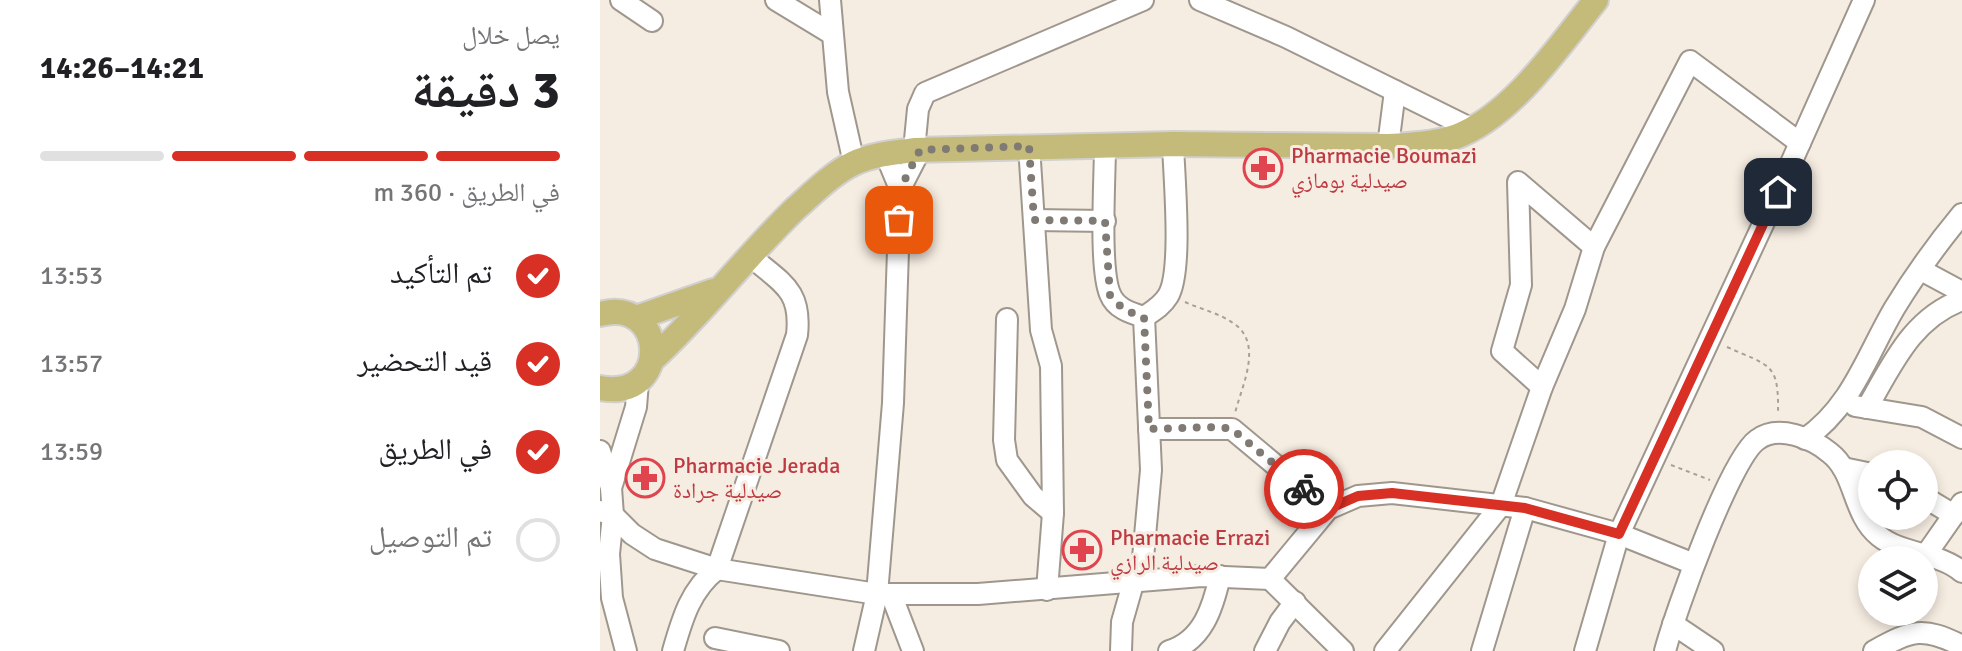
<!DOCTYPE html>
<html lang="ar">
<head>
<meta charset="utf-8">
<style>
	:root { --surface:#fff; --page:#f6f6f6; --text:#202124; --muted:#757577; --line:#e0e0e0; --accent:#d93025 }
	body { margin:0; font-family:Signika,"Noto Naskh Arabic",sans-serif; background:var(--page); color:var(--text); direction:rtl; height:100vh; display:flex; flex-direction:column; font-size:30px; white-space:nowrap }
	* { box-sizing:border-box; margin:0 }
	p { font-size:26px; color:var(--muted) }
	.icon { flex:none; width:44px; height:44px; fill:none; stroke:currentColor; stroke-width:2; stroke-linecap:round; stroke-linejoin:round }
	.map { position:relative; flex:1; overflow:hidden; direction:ltr }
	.sheet { display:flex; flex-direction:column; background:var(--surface); width:600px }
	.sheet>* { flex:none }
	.buttons { position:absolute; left:1258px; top:450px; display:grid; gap:16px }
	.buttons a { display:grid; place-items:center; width:80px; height:80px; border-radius:50%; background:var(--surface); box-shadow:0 4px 12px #0003; font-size:40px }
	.pin { position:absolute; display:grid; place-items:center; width:68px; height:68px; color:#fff; margin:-34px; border-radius:16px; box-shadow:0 4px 12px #0006 }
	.courier { position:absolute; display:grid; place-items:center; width:80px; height:80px; margin:-40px; border:6px solid #d93025; border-radius:50%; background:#fff; color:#222; box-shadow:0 2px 10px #0007 }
	.overview em { font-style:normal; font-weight:800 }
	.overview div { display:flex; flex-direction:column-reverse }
	.overview { display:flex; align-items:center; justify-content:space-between; height:136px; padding:0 40px }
	h1 { font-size:52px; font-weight:800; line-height:60px }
	.bar { display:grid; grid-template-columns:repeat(4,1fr); gap:12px 8px; align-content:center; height:96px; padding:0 40px }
	.bar i { height:10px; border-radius:6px; background:var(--line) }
	.bar .on { background:var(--accent) }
	.bar p { grid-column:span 4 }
	ol { padding:0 40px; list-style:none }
	li { display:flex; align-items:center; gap:24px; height:88px }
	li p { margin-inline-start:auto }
	li .icon { padding:8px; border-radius:50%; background:var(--accent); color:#fff; stroke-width:4 }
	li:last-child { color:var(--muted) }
	li i { width:44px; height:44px; border:4px solid var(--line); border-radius:50% }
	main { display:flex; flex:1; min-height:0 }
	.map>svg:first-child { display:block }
</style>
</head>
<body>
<main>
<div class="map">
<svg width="1362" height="651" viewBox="0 0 1362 651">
	<rect width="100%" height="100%" fill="#f6ede2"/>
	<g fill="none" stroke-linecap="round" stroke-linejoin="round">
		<defs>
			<g id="minor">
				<path d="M21,0l31,21"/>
				<path d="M176,0l56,34"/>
				<path d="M230,0l8,92 16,71"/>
				<path d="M600,0l86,37 186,92"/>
				<path d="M505,145c0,33 -6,123 5,149 6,15 21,19 34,23"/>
				<path d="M429,146l12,184 10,36 2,147 -6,77"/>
				<path d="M788,146l7,-55"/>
				<path d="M314,150l4,-41 7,-16 218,-93"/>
				<path d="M300,189l20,-39"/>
				<path d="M434,220l71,1"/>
				<path d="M1321,270l41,22"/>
				<path d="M544,317c9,-6 18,-11 24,-21 15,-24 6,-119 5,-152"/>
				<path d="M407,319l-3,121 3,20 26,36 20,17"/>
				<path d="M942,387l-40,-36 19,-66 -3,-103 76,65"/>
				<path d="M1255,406l67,11 40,21"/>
				<path d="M1267,408c25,-43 45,-90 95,-108"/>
				<path d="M549,429h83l96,80"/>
				<path d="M1205,439c47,-33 61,-82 89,-130 20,-33 44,-66 68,-95"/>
				<path d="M0,451l11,37 2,27 -4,39 3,44 14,53"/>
				<path d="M1243,468l29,6"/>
				<path d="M11,488l25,-81 2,-25"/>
				<path d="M1324,497l30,18"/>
				<path d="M0,511l13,4 19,19 23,15 62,20 160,25h101l224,-18 68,3 58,-70 30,-13 34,-3 133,15 94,26 75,30"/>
				<path d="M1325,556l37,-53"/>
				<path d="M670,579l73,72"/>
				<path d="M541,580l10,-110 -7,-153"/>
				<path d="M291,594l22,57"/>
				<path d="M1073,624l40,27"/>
				<path d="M115,638l64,13"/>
				<path d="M73,651c9,-31 17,-61 44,-82l80,-234c5,-46 -16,-52 -48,-80"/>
				<path d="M264,651l13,-57 16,-191 7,-214 -15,-36"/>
				<path d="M521,651l1,-29 12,-42"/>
				<path d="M569,651c34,-10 44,-44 51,-75"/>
				<path d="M665,651l15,-29 15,-20"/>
				<path d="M785,651l116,-146 41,-118 33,-78 19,-62 96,-186 110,82"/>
				<path d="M882,651l43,-143"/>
				<path d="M985,651l34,-117 159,-342 86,-192"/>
				<path d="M1065,651c10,-38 65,-192 92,-211 21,-16 55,-2 73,13 26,20 22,61 49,83 23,19 60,16 83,36"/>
				<path d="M1274,651c38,-21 49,-25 88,-5"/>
			</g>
			<g id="major">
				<path d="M0,314c67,-18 72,88 0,74"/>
				<path d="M36,318l77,-27"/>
				<path d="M53,359c51,-47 93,-103 143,-151 18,-16 37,-35 58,-45 19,-9 40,-10 60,-13l259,-6 215,2c22,-1 46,-2 67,-9 57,-21 104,-91 141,-137"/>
			</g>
		</defs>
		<!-- minor casing -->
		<use href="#minor" stroke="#9f978d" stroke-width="24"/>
		<!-- major casing -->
		<use href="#major" stroke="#d1d0cf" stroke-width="28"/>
		<!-- path -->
		<g stroke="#a7a099" stroke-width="2" stroke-dasharray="4 4" stroke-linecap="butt">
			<path d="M585,302c15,7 34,11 48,21 31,20 9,62 2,90"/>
			<path d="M1127,347c44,20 52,15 51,68"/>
			<path d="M1071,465l39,15"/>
		</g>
		<!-- minor -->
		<use href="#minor" stroke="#fff" stroke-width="20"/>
		<!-- major -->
		<use href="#major" stroke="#c4ba79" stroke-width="24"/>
	</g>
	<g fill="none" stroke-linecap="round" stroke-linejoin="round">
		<!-- done -->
		<path stroke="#807a74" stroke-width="8" stroke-dasharray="0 14.4" d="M299,220l1,-31 20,-39 109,-4 5,74 71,1 5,74 14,15 20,7 5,112 69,-2 14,2 72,60"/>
		<!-- route -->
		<path stroke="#d93025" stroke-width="10" d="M704,489l24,20 30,-13 34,-3 133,15 94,26 159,-342"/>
	</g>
	<!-- icons -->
	<defs>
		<symbol id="pharmacy-ring" viewBox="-11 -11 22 22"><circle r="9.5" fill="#f6ede2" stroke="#e0444e" stroke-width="1.5"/><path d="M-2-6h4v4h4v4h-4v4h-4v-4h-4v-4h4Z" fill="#e0444e"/></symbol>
	</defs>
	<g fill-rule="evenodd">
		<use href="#pharmacy-ring" x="641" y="146" width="44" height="44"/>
		<use href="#pharmacy-ring" x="23" y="456" width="44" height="44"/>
		<use href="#pharmacy-ring" x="460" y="528" width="44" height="44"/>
	</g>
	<g text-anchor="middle" stroke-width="6" stroke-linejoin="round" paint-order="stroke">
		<!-- health labels -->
		<g font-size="22" fill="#be3a42" stroke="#f6ede2" text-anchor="start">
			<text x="691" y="163">Pharmacie Boumazi<tspan x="691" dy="25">صيدلية بومازي</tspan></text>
			<text x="73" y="473">Pharmacie Jerada<tspan x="73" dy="25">صيدلية جرادة</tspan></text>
			<text x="510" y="545">Pharmacie Errazi<tspan x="510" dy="25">صيدلية الرازي</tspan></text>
		</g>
	</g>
</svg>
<div class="buttons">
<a><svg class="icon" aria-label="locate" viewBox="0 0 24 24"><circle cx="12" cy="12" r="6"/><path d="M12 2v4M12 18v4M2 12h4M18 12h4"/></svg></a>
<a><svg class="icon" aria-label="layers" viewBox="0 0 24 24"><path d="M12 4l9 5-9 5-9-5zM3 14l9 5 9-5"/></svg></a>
</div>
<div class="pin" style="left:299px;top:220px;background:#ea580c"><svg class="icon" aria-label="bag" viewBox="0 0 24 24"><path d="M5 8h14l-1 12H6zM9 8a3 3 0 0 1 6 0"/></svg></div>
<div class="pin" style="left:1178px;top:192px;background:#1f2937"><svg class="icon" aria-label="home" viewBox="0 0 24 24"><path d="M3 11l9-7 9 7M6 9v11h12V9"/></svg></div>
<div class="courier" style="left:704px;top:489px"><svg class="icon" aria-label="bike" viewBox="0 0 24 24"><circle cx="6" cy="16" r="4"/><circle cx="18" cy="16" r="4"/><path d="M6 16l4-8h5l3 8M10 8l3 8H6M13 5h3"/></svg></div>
</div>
<section class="sheet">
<div class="overview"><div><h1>3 دقيقة</h1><p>يصل خلال</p></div><em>14:21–14:26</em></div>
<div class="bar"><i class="on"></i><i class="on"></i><i class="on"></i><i></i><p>في الطريق · 360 m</p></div>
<ol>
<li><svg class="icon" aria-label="check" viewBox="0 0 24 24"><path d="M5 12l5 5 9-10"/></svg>تم التأكيد<p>13:53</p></li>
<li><svg class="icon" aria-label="check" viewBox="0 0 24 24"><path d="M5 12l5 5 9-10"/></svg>قيد التحضير<p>13:57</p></li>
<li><svg class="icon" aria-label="check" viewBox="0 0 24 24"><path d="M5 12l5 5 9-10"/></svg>في الطريق<p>13:59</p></li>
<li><i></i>تم التوصيل</li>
</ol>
</section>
</main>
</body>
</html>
